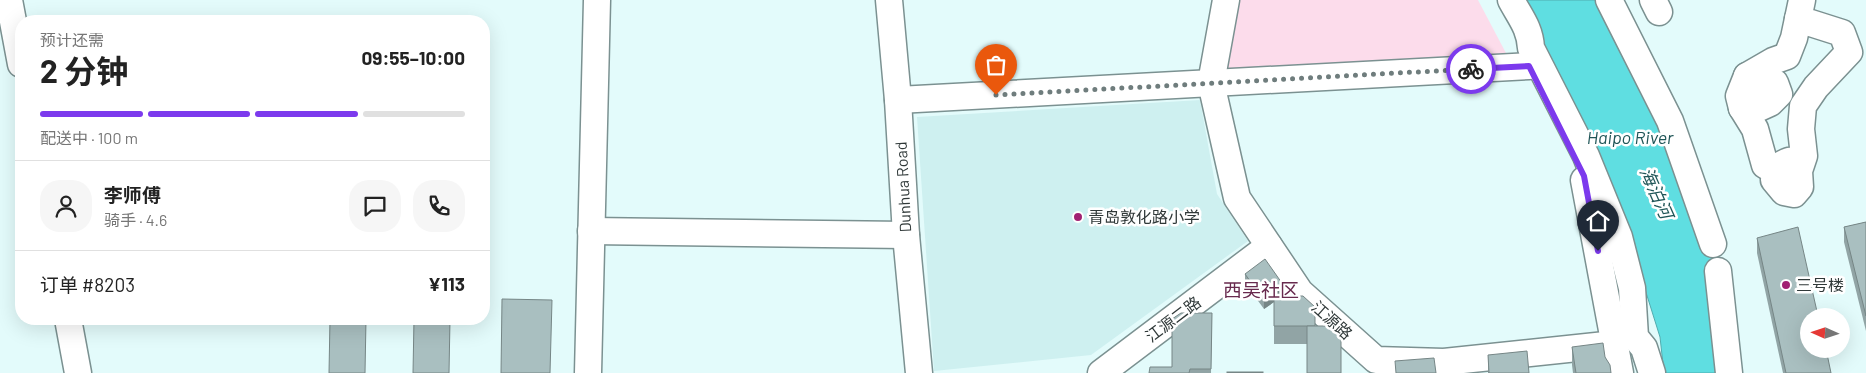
<!DOCTYPE html>
<html lang="zh">
<head>
<meta charset="utf-8">
<style>
	:root { --surface:#fff; --page:#f6f6f6; --text:#222; --muted:#767676; --line:#e0e0e0; --accent:#7c3aed }
	body { margin:0; font-family:Barlow,"Noto Sans SC",sans-serif; background:var(--page); color:var(--text); height:100vh; display:flex; flex-direction:column; font-size:19px; white-space:nowrap }
	* { box-sizing:border-box; margin:0 }
	p { font-size:16px; color:var(--muted) }
	.icon { flex:none; width:28px; height:28px; fill:none; stroke:currentColor; stroke-width:2; stroke-linecap:round; stroke-linejoin:round }
	.map { position:relative; flex:1; overflow:hidden }
	.drawer { position:absolute; left:15px; top:15px; width:475px; height:310px; display:flex; flex-direction:column; background:var(--surface); border-radius:20px; box-shadow:0 5px 20px #0002 }
	.drawer>* { flex:none }
	.needle { width:32px; rotate:273deg }
	.tools { position:absolute; left:1800px; top:308px; display:grid; gap:10px }
	.tools a { display:grid; place-items:center; width:50px; height:50px; border-radius:50%; background:var(--surface); box-shadow:0 5px 20px #0002; font-size:25px }
	.pin { position:absolute; display:grid; place-items:center; width:42px; height:42px; color:#fff; margin:-51px -21px; border-radius:50% 50% 50% 0; rotate:-45deg; box-shadow:0 0 5px #0007 }
	.pin .icon { rotate:45deg }
	.courier { position:absolute; display:grid; place-items:center; width:50px; height:50px; margin:-25px; border:4px solid #7c3aed; border-radius:50%; background:#fff; color:#222; box-shadow:0 1px 6px #0007 }
	.overview em { font-style:normal; font-weight:700 }
	.overview div { display:flex; flex-direction:column-reverse }
	.overview { display:flex; align-items:center; justify-content:space-between; height:85px; padding:0 25px }
	h1 { font-size:32px; font-weight:700; line-height:38px }
	.bar { display:grid; grid-template-columns:repeat(4,1fr); gap:8px 5px; align-content:center; height:60px; padding:0 25px }
	.bar i { height:6px; border-radius:4px; background:var(--line) }
	.bar .current { background:var(--accent) }
	.bar p { grid-column:span 4 }
	.line { display:flex; align-items:center; gap:12px; padding:0 25px; border-top:1px solid var(--line) }
	.line div { flex:1 }
	.round { display:grid; place-items:center; flex:none; width:52px; height:52px; border-radius:20px; background:var(--page) }
	.map>svg:first-child { display:block }
</style>
</head>
<body>
<div class="map">
<svg width="1866" height="373" viewBox="0 0 1866 373">
	<rect width="100%" height="100%" fill="#e3fbfb"/>
	<!-- built -->
	<path fill="#cef0f0" d="M1200,100l17,94 31,47 -157,114 -157,16 -17,-254z"/>
	<!-- green -->
	<path fill="#fcdceb" d="M1239,0h239l29,55 -281,16z"/>
	<!-- water -->
	<path fill="#5fdee1" stroke="#51acaf" d="M1518,0h78l68,121 47,132 12,120h-59l-4,-36 -43,-137z"/>
	<g fill="none" stroke-linecap="round" stroke-linejoin="round">
		<defs>
			<g id="minor">
				<path d="M9,0l12,64"/>
				<path d="M889,0l9,100 8,135 13,138"/>
				<path d="M1226,0l-15,83 26,115 63,94 76,68 68,2 171,-18"/>
				<path d="M1511,0c9,17 19,28 20,48l55,108 33,81 13,51 3,49 9,11 8,25"/>
				<path d="M1609,0l61,121 43,123"/>
				<path d="M1653,0l6,12"/>
				<path d="M898,100l631,-34"/>
				<path d="M1742,108l11,-3 6,3 11,-5 9,-9 -4,-11 -17,-1 -11,-6"/>
				<path d="M1775,171l-10,-6 -10,-36 -13,-21 -3,-12 8,-20 26,-15 14,-5 7,-18 4,-19"/>
				<path d="M1799,171l-10,-10c-11,4 -14,7 -15,19l10,12 10,2 6,-7 -1,-16 5,-15 -3,-27 2,-23 13,-19 33,-35 -7,-19 -44,-14 4,-19"/>
				<path d="M1584,180l36,193"/>
				<path d="M591,231l315,4"/>
				<path d="M1718,271l11,102"/>
				<path d="M68,319l10,54"/>
				<path d="M588,373l9,-373"/>
				<path d="M1101,373l168,-127"/>
			</g>
		</defs>
		<!-- minor casing -->
		<use href="#minor" stroke="#7b9191" stroke-width="29"/>
		<!-- minor -->
		<use href="#minor" stroke="#fff" stroke-width="26"/>
	</g>
	<!-- wall -->
	<g fill="#91a4a5">
		<path d="M1866,222v109l-22,-89v-15z"/>
		<path d="M1757,238l74,135h-48l-26,-120z"/>
		<path d="M1245,274l39,21 -2,1 33,11 -8,37h-33v-42l-10,7 -19,-26z"/>
		<path d="M1212,313l-1,60h-62l23,-6z"/>
		<path d="M1572,347l33,10 6,16h-38l-1,-8z"/>
		<path d="M1488,355l41,18h-41z"/>
	</g>
	<!-- shaded-wall -->
	<path fill="#768686" d="M1284,286v9l-20,14v-9z"/>
	<!-- building -->
	<g fill="#a9bfc0" stroke="#768686">
		<path d="M1866,222v94l-22,-89z"/>
		<path d="M1798,227l20,89h-9v33h17l5,24h-45l-29,-135z"/>
		<path d="M1265,259l19,27 -20,14 -19,-26z"/>
		<path d="M1274,296h29l12,11v19h-41z"/>
		<path d="M502,299l50,1 -2,73h-49z"/>
		<path d="M1181,313h31l-1,56h-21l-1,4h-40l1,-6h22v-48z"/>
		<path d="M330,319h36l-1,54h-36z"/>
		<path d="M414,319h36l-1,54h-36z"/>
		<path d="M1307,326h30l4,4v43h-34z"/>
		<path d="M1603,343l2,14 5,8 1,8h-35l-4,-26z"/>
		<path d="M1527,351l2,22h-40l-1,-18z"/>
		<path d="M1434,358l2,15h-40l-1,-12z"/>
		<rect x="1227" y="372" width="36" height="1"/>
	</g>
	<g fill="none" stroke-linecap="round" stroke-linejoin="round">
		<!-- done -->
		<path stroke="#6f7d7d" stroke-width="5" stroke-dasharray="0 9" d="M996,95l475,-26"/>
		<!-- route -->
		<path stroke="#7c3aed" stroke-width="6" d="M1471,69l58,-3 55,110 14,75"/>
	</g>
	<!-- markers -->
	<g fill="#a12173" stroke="#fff" stroke-width="2">
		<circle cx="1078" cy="217" r="5"/>
		<circle cx="1786" cy="285" r="5"/>
	</g>
	<g text-anchor="middle" stroke-width="5" stroke-linejoin="round" paint-order="stroke">
		<!-- street labels -->
		<g font-size="16" fill="#303939" stroke="#fff">
			<text transform="translate(903 187) rotate(-93)" y="6">Dunhua Road</text>
			<text transform="translate(1173 319) rotate(-37)" y="6">江源二路</text>
			<text transform="translate(1332 320) rotate(42)" y="6">江源路</text>
		</g>
		<!-- poi labels -->
		<g font-size="16" fill="#303939" stroke="#fff" text-anchor="start">
			<text x="1088" y="223">青岛敦化路小学</text>
			<text x="1796" y="291">三号楼</text>
		</g>
		<!-- water labels -->
		<g font-size="18" font-style="italic" fill="#1f5557" stroke="#fff">
			<text x="1630" y="144">Haipo River</text>
			<text transform="translate(1656 193) rotate(66)" y="6">海泊河</text>
		</g>
		<!-- quarter labels -->
		<g font-size="19" fill="#682a4e" stroke="#fff">
			<text x="1261" y="297">西吴社区</text>
		</g>
	</g>
</svg>
<div class="tools">
<a><svg class="needle" viewBox="-14 -14 28 28"><path d="M0-13l5 13h-10z" fill="#e53935"/><path d="M0 13l5-13h-10z" fill="#767676"/></svg></a>
</div>
<div class="pin" style="left:996px;top:95px;background:#ea580c"><svg class="icon" aria-label="bag" viewBox="0 0 24 24"><path d="M5 8h14l-1 12H6zM9 8a3 3 0 0 1 6 0"/></svg></div>
<div class="pin" style="left:1598px;top:251px;background:#1f2937"><svg class="icon" aria-label="home" viewBox="0 0 24 24"><path d="M3 11l9-7 9 7M6 9v11h12V9"/></svg></div>
<div class="courier" style="left:1471px;top:69px"><svg class="icon" aria-label="bike" viewBox="0 0 24 24"><circle cx="6" cy="16" r="4"/><circle cx="18" cy="16" r="4"/><path d="M6 16l4-8h5l3 8M10 8l3 8H6M13 5h3"/></svg></div>
<section class="drawer">
<div class="overview"><div><h1>2 分钟</h1><p>预计还需</p></div><em>09:55–10:00</em></div>
<div class="bar"><i class="current"></i><i class="current"></i><i class="current"></i><i></i><p>配送中 · 100 m</p></div>
<div class="line" style="height:90px"><a class="round"><svg class="icon" aria-label="person" viewBox="0 0 24 24"><circle cx="12" cy="8" r="4"/><path d="M4 21q1-7 8-7t8 7"/></svg></a><div><b>李师傅</b><p>骑手 · 4.6</p></div><a class="round"><svg class="icon" aria-label="chat" viewBox="0 0 24 24"><path d="M4 5h16v11H9l-5 4z"/></svg></a><a class="round"><svg class="icon" aria-label="phone" viewBox="0 0 24 24"><path d="M5 4h4l2 5-3 2q2 4 5 5l2-3 5 2v4C11 20 4 13 5 4z"/></svg></a></div>
<div class="line" style="height:65px"><div>订单 #8203</div><b>¥113</b></div>
</section>
</div>
</body>
</html>
